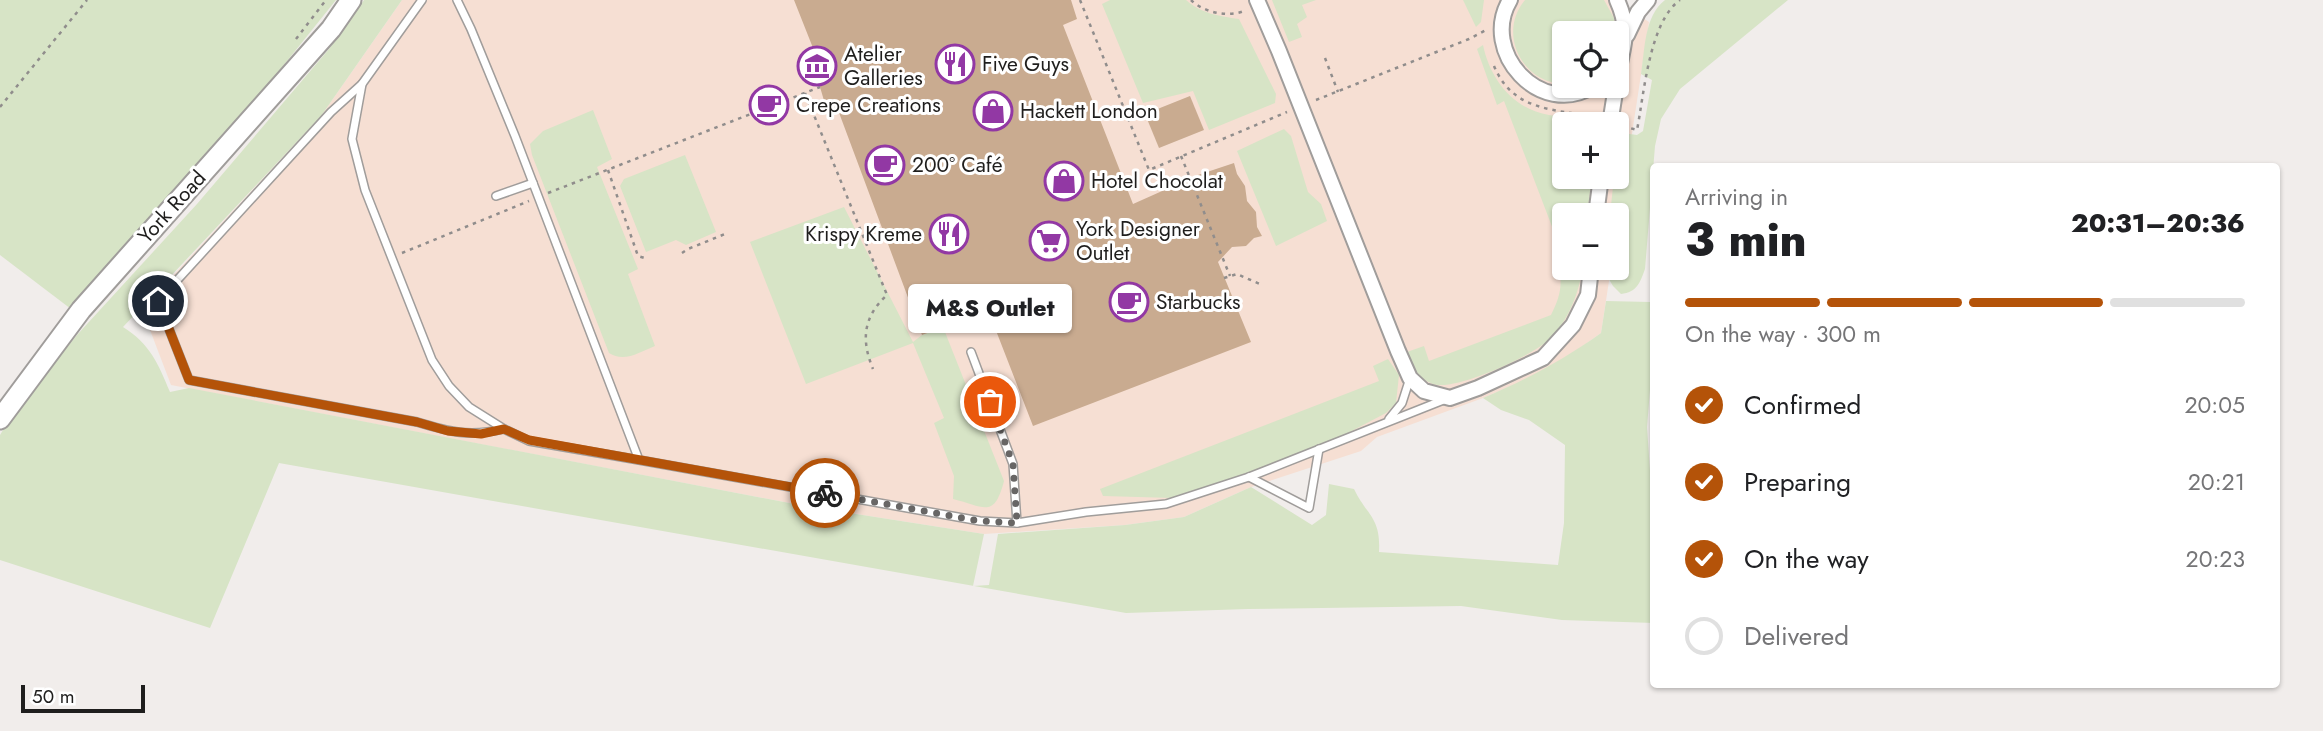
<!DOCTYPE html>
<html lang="en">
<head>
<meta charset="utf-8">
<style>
	:root { --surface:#fff; --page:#f2f2f2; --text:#202124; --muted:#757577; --line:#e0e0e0; --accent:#b45309 }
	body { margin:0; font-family:Jost,sans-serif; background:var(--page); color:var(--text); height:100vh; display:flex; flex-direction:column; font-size:26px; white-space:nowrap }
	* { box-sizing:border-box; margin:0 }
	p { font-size:23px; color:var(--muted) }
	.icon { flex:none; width:38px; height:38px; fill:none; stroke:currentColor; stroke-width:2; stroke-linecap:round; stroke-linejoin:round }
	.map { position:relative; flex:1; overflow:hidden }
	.sheet { position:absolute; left:1650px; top:163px; width:630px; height:525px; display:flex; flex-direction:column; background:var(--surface); border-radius:7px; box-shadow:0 2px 5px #0004 }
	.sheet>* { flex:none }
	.buttons { position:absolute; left:1552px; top:21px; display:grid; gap:14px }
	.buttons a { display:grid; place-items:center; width:77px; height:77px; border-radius:7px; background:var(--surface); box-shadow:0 2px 5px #0004; font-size:35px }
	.scale { position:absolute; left:21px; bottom:18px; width:124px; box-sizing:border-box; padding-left:7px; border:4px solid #1f1e1d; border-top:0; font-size:19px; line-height:24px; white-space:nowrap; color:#1f1e1d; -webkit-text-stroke:5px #fff; paint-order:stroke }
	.pin { position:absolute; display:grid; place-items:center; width:60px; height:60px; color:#fff; margin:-30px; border:4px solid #fff; border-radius:50%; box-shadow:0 2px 7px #0007 }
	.courier { position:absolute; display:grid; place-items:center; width:70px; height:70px; margin:-35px; border:5px solid #b45309; border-radius:50%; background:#fff; color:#222; box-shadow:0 2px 9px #0007 }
	.bubble { position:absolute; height:49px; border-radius:7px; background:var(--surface); box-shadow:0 2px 5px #0004; font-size:23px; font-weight:800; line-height:49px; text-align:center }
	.headline em { font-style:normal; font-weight:800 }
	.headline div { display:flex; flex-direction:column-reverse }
	.headline { display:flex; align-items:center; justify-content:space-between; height:119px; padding:0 35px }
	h1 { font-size:46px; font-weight:800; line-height:52px }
	.bar { display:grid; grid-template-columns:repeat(4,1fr); gap:10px 7px; align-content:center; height:84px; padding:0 35px }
	.bar i { height:9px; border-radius:5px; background:var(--line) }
	.bar .selected { background:var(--accent) }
	.bar p { grid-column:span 4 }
	ol { padding:0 35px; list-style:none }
	li { display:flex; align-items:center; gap:21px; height:77px }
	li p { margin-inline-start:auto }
	li .icon { padding:7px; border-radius:50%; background:var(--accent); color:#fff; stroke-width:4 }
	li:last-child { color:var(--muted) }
	li i { width:38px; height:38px; border:4px solid var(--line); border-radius:50% }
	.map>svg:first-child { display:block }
</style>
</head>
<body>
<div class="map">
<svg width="2323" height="731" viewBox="0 0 2323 731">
	<rect width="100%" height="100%" fill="#f1edeb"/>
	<!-- commercial -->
	<path fill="#f6dfd3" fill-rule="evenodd" d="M402,0h1214l33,22 -32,210v-17h-53v53h47l-10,65 -35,25 -38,21 -45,19 -106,39 -16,14 -110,36 -67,30 -59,8 -141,9 -179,-28 -634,-121 -29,-76 179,-193zM1564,33h53v53h-53zM1564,124h53v53h-53z"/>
	<!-- green -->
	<g fill="#d7e4c6">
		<path d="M0,0h336l-73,91 -192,218 -71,-54z"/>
		<path d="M364,0h38l-81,116 -198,211c27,17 35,36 47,65l19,-4 616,118 179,28 -11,52 16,-1 9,-51 127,-9 59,-8 67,-30 61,38 14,-10 3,-31 25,5c13,27 27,28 25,63l179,13 6,-42 1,-78 -36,-25 -28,-10 -18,-12c43,-18 80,-38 118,-65l5,-32 44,1 3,51 -6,74 7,102v94l-92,-3 -101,-14 -213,3 -122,4 -847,-150 -69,165 -210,-68v-125l12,-20 65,-80 120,-131 132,-155z"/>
		<path d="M1110,0h76c16,14 33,16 53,19l37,75 -1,9 -66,27 -16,-39 -50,12 -41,-99z"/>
		<path d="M1272,0h44l-14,5 5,12 -10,7 5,13 -13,5z"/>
		<path d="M1463,0h21l-3,22 -5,5z"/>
		<path d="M1525,0h79l10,18 2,15h-52v51c-42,-1 -67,-51 -39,-84z"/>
		<path d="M1665,0h123l-108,89 -19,30 -6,27 -10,123c-5,14 -8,23 -24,25l-8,-8 -10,-17 14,-1v-53h-7l4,-38h3l2,-39 3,-5 15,2 6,-4 9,-51 -11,-6c4,-24 3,-58 24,-74z"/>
		<path d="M1483,45c7,34 30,64 66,70 9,2 18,1 27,2 7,2 14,5 21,7h-33v53h28l-5,38h-23v43l-60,-157 -7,4 -20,-56z"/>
		<path d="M593,110l19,49 -15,8 41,102 -10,5 27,72c-15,6 -31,17 -46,7l-77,-198 -2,-11 13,-13z"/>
		<path d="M1284,129l7,7 17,56 13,12 6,17 -51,25 -39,-95z"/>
		<path d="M685,155l31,77 -30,13 -10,-5 -30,12 -26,-66 4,-7z"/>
		<path d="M844,207l69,135 9,-7 21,-8 61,154c-10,38 -19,26 -51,18l1,-23 -20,-53 10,-5 -31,-75 -107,41 -56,-142z"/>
		<path d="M1564,268h19c-5,26 -13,49 -31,69 -15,17 -97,55 -119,47 -15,-5 -21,-18 -26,-32l17,-6 5,15 122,-46c8,-16 12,-28 8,-46z"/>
		<path d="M1388,359l11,16 -3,28 -10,10 -40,21 -90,36 -83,28 -70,-2 -3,-7 279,-108 -6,-15z"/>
	</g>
	<!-- building -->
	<g fill="#c9ab90">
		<path d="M794,0h277l6,19 -14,6 70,179 65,-29 36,-12 3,11 8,12 2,15 9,11 1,15 5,9 -8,2 -8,8 -14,1 -14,15 33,80 -218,84 -45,-116 -66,25 -84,-225 -10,4 -8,-27 -17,-35 10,-4z"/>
		<path d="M1190,96l14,34 -45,18 -14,-34z"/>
	</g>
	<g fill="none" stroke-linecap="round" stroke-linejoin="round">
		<defs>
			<g id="lane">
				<path d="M422,0l-60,84 -10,55 13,51 67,170 17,26 20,21 35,22 25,12 110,19"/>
				<path d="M457,0l14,29 44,107 124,324 341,61 37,2 69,-11 80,-8 83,-27 197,-78"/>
				<path d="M362,84l-31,28 -173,189 31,79 228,42c33,10 52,15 87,7"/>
				<path d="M496,196l37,-13"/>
				<path d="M971,352l42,112 4,59"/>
				<path d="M1389,419l13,-16 8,-25"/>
				<path d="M1249,477l60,31 10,-59"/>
			</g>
			<g id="street">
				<path d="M1257,0l22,51 119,300 12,27 14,13 26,7 28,-10 65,-30 30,-33 15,-30 3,-27"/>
				<path d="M1510,0c-31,52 31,119 83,86"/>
				<path d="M1627,35l11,-23 10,-12"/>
				<path d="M1617,79c5,-33 15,-46 0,-79"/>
				<path d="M1610,124l6,-38"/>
				<path d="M1596,215l5,-38"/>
			</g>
			<path id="secondary" d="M0,419l81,-109 250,-281 20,-29"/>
		</defs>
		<!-- lane casing -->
		<use href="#lane" stroke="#a09d9b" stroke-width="10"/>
		<!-- street casing -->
		<use href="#street" stroke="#a09d9b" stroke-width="18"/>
		<!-- secondary casing -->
		<use href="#secondary" stroke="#a09d9b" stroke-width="23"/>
		<!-- path -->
		<g stroke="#908d8c" stroke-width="2.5" stroke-dasharray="3.5 5" stroke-linecap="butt">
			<path d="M1080,0l69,170 138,-58"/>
			<path d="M1191,0c13,13 39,18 55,10"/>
			<path d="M296,39l30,-39"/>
			<path d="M1325,58l13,34"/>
			<path d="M1494,66c20,47 61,42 103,52"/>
			<path d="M805,93l82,202c-24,22 -26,45 -14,74"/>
			<path d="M1316,100l153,-61 17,-9v2"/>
			<path d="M0,107l87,-107"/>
			<path d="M1623,126l14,4c7,-35 12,-108 43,-130"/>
			<path d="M1181,156l49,120"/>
			<path d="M608,170l30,86 10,3"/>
			<path d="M548,193l272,-106"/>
			<path d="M402,253l127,-52"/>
			<path d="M682,253l6,-4 37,-15"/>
			<path d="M1224,278l13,-4 25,11"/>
		</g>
		<!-- lane -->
		<use href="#lane" stroke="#fff" stroke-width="7"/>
		<!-- street -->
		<use href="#street" stroke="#fff" stroke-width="14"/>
		<!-- secondary -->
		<use href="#secondary" stroke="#fff" stroke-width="19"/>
	</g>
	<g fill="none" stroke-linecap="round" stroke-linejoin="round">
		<!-- done -->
		<path stroke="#686665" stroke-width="7" stroke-dasharray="0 12.6" d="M825,493l155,28 37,2 -4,-59 -23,-62"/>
		<!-- route -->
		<path stroke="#b45309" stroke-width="9" d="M158,301l31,79 228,42 31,9 33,3 23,-5 25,11 296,53"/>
	</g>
	<!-- icons -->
	<defs>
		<symbol id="restaurant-ring" viewBox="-11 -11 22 22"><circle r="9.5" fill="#fff" stroke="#9238a4" stroke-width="1.5"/><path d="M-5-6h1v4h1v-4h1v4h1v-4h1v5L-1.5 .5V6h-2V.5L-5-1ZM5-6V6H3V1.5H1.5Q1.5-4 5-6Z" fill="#9238a4"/></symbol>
		<symbol id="museum-ring" viewBox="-11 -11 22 22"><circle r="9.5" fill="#fff" stroke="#9238a4" stroke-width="1.5"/><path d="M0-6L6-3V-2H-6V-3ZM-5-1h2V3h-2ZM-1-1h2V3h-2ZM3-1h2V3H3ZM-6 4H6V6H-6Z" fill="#9238a4"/></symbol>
		<symbol id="cafe-ring" viewBox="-11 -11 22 22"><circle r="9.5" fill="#fff" stroke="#9238a4" stroke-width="1.5"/><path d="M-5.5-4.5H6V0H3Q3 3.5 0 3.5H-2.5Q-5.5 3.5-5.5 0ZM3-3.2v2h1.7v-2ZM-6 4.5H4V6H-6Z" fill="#9238a4"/></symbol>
		<symbol id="shop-ring" viewBox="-11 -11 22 22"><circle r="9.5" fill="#fff" stroke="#9238a4" stroke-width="1.5"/><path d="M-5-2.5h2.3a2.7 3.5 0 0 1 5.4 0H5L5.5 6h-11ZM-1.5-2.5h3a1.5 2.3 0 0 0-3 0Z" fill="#9238a4"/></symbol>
		<symbol id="supermarket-ring" viewBox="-11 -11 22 22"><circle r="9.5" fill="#fff" stroke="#9238a4" stroke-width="1.5"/><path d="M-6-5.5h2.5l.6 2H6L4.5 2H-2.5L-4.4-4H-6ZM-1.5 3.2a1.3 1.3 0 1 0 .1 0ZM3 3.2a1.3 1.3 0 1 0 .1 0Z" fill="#9238a4"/></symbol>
	</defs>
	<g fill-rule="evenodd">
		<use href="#restaurant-ring" x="933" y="42" width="44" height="44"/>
		<use href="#museum-ring" x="795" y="44" width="44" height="44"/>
		<use href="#cafe-ring" x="747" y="83" width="44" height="44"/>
		<use href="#shop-ring" x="971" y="89" width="44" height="44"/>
		<use href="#cafe-ring" x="863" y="143" width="44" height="44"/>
		<use href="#shop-ring" x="1042" y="159" width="44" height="44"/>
		<use href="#restaurant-ring" x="927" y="212" width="44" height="44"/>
		<use href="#supermarket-ring" x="1027" y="219" width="44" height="44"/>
		<use href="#cafe-ring" x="1107" y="280" width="44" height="44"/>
	</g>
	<g text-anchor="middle" stroke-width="6" stroke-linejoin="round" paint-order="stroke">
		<!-- poi labels -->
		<g font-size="21" fill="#1f1e1d" stroke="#fff" text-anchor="start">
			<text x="844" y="61">Atelier<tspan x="844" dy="24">Galleries</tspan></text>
			<text x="982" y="71">Five Guys</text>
			<text x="796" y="112">Crepe Creations</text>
			<text x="1020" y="118">Hackett London</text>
			<text x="912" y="172">200° Café</text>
			<text x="1091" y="188">Hotel Chocolat</text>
			<text x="1076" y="236">York Designer<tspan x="1076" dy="24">Outlet</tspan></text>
			<text x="922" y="241" text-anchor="end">Krispy Kreme</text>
			<text x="1156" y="309">Starbucks</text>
		</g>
		<!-- street labels -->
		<g font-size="21" fill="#1f1e1d" stroke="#fff">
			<text transform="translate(172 207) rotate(-48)" y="7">York Road</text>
		</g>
	</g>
</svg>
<div class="buttons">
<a><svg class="icon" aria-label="locate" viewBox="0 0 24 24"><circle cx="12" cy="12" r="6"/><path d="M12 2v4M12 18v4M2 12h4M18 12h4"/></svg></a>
<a>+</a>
<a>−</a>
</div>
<div class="scale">50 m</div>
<div class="pin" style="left:990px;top:402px;background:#ea580c"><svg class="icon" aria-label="bag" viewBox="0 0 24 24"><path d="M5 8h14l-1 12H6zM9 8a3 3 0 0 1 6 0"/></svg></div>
<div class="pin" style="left:158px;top:301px;background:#1f2937"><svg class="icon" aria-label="home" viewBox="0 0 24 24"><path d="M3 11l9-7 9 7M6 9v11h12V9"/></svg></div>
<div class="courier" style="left:825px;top:493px"><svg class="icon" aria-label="bike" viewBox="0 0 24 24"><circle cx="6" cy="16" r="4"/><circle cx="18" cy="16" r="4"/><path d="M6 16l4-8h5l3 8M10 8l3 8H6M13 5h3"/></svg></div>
<div class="bubble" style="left:908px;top:284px;width:164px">M&amp;S Outlet</div>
<section class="sheet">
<div class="headline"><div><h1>3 min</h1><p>Arriving in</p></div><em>20:31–20:36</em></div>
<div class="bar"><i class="selected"></i><i class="selected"></i><i class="selected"></i><i></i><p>On the way · 300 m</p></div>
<ol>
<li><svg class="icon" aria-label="check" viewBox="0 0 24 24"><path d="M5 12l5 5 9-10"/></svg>Confirmed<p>20:05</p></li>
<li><svg class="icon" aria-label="check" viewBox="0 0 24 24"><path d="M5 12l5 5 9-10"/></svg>Preparing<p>20:21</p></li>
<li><svg class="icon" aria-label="check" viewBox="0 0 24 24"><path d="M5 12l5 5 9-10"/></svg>On the way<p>20:23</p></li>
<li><i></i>Delivered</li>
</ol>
</section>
</div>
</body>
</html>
